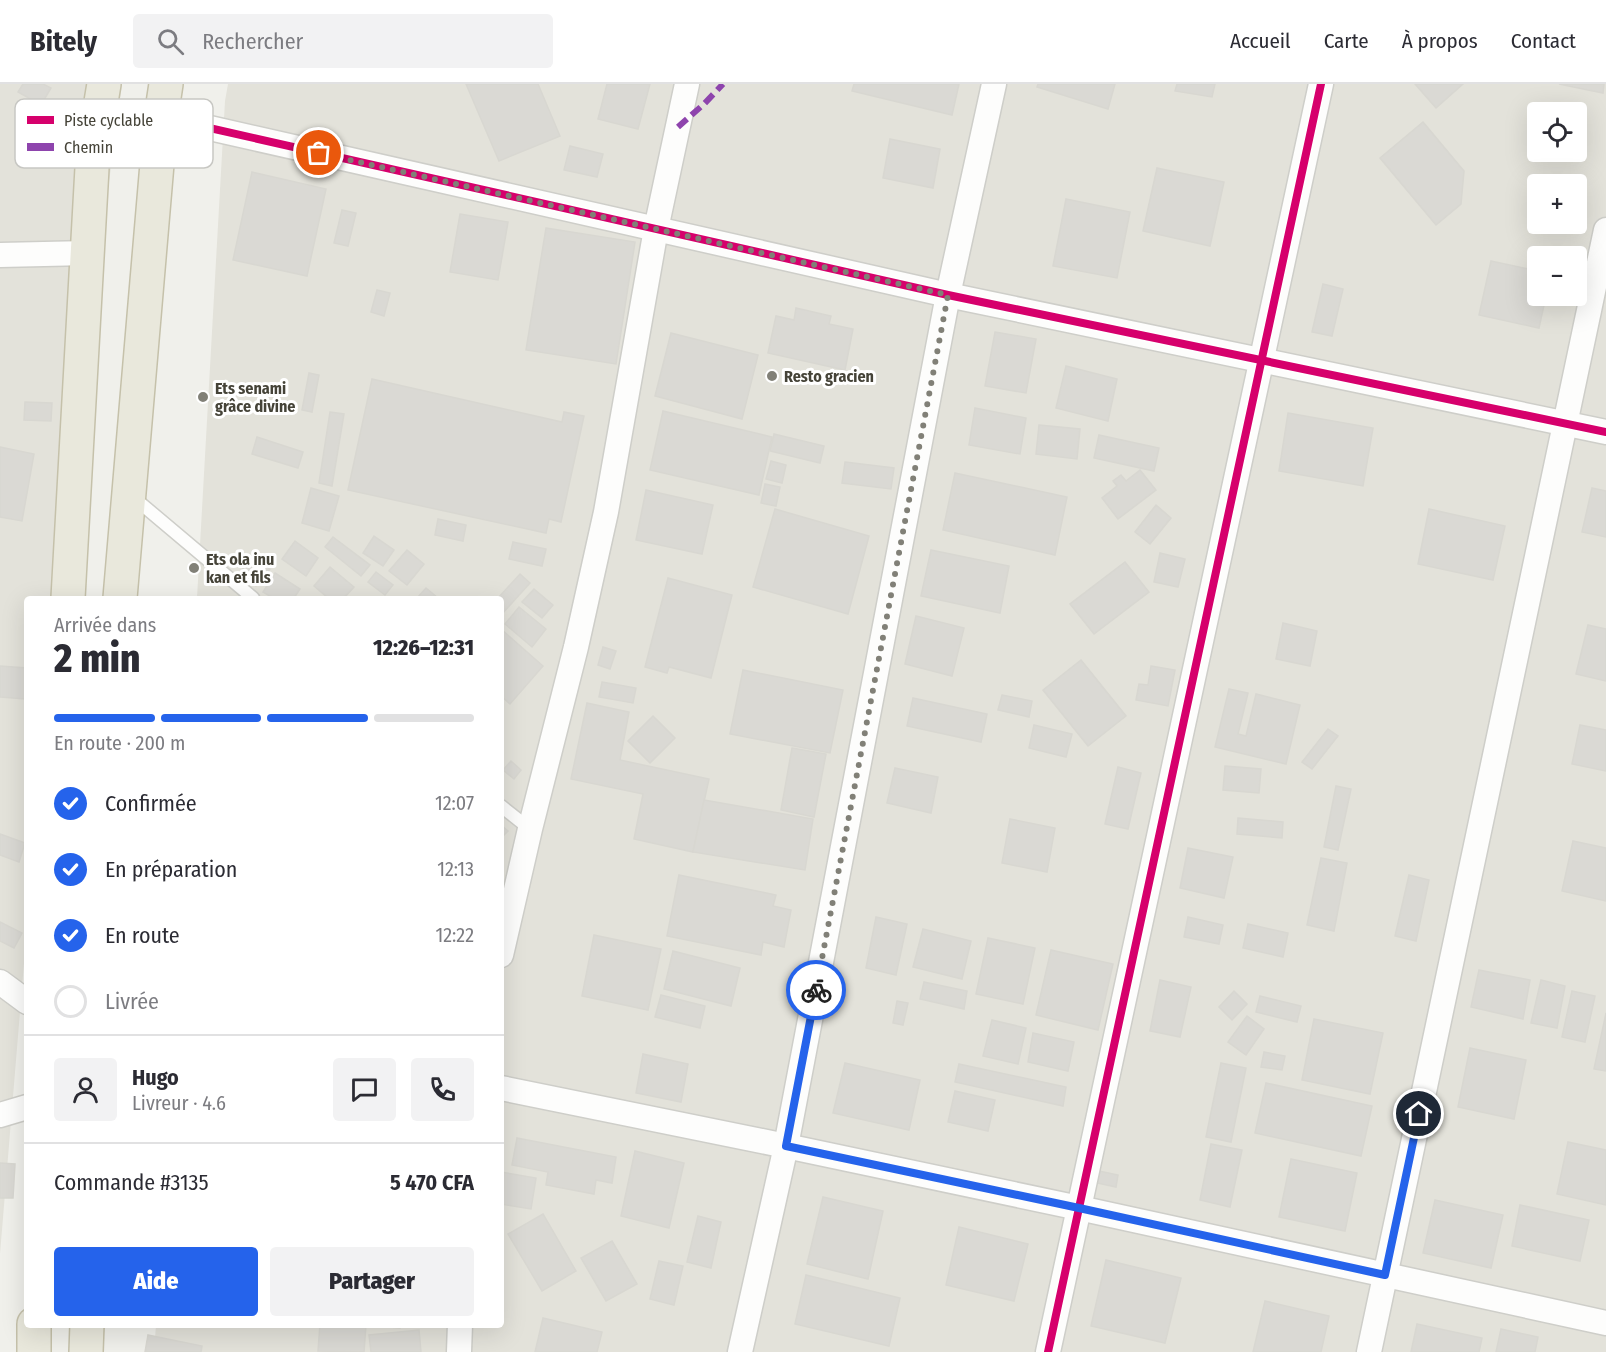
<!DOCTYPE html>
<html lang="fr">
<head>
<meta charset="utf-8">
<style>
	:root { --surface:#fff; --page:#f2f2f3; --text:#2b2b33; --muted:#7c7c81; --line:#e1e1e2; --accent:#2563eb }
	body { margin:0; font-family:"Fira Sans Condensed",sans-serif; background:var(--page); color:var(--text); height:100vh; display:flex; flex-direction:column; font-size:22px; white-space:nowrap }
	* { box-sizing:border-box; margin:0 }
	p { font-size:20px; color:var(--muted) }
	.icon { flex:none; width:33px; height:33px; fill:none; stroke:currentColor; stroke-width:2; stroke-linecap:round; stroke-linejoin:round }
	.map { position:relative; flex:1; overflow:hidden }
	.sheet { position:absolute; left:24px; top:512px; width:480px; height:732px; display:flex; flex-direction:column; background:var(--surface); border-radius:6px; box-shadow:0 6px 24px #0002 }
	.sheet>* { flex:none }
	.fabs { position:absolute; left:1527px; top:18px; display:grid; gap:12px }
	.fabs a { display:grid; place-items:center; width:60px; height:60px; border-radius:6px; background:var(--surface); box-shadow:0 6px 24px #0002; font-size:30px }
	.pin { position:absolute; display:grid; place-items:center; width:51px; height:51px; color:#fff; margin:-26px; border:3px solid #fff; border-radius:50%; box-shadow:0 2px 6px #0007 }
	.courier { position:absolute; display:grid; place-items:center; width:60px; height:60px; margin:-30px; border:4px solid #2563eb; border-radius:50%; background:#fff; color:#222; box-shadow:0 2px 8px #0007 }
	.summary em { font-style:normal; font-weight:800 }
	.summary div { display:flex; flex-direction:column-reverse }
	.summary { display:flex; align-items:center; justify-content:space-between; height:102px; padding:0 30px }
	h1 { font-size:39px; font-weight:800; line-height:45px }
	.bar { display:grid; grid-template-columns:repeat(4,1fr); gap:9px 6px; align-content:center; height:72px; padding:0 30px }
	.bar i { height:8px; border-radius:4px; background:var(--line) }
	.bar .on { background:var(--accent) }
	.bar p { grid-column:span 4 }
	.line { display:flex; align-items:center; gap:15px; padding:0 30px; border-top:2px solid var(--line) }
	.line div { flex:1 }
	.round { display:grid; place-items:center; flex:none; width:63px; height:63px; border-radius:6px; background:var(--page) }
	ol { padding:0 30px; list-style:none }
	li { display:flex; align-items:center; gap:18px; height:66px }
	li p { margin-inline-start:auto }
	li .icon { padding:6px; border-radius:50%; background:var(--accent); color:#fff; stroke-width:4 }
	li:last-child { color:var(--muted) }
	li i { width:33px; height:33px; border:3px solid var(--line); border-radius:50% }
	.action { display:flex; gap:12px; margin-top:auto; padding:12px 30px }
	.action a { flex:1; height:69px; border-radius:6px; background:var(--accent); color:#fff; font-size:24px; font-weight:800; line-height:69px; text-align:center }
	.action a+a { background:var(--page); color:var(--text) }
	header { display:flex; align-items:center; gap:36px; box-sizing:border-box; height:84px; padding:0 30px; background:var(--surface); border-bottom:2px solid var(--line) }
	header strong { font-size:28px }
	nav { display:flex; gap:33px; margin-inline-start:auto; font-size:21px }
	.search { width:420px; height:54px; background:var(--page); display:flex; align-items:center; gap:15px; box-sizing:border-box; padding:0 21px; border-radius:6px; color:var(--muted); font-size:22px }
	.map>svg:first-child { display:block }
</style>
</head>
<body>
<header>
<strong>Bitely</strong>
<div class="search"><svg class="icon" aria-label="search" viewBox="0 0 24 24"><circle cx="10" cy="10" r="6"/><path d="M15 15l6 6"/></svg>Rechercher</div>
<nav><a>Accueil</a><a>Carte</a><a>À propos</a><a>Contact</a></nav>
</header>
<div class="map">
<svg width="1606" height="1268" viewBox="0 0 1606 1268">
	<rect width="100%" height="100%" fill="#f0f0eb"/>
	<!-- residential -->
	<g fill="#e3e2da" fill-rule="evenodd">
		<path d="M0,0h122l-68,514h-27v329l-27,327z"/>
		<path d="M228,0h1378v1268h-1452l2,-27 345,-1v-726h-304l28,-497zM1538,28h38v40h-38zM1538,100h38v40h-38zM1538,172h38v40h-38z"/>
	</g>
	<!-- building -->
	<g fill="#dad9d4" stroke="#d8d7d1" stroke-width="1.5">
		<path d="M23,0h20l8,4 -10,17 -23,-13z"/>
		<path d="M466,0h72l22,52 -61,25z"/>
		<path d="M607,0h43l-12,45 -40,-10z"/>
		<path d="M854,0h105l-7,31 -100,-24z"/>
		<path d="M1038,0h77l-7,25 -71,-22z"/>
		<path d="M1177,0h38l-3,13 -37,-6z"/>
		<path d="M1415,0h48l-27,24z"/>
		<path d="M1559,0h45l-1,9z"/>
		<path d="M1423,38l41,49 -3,33 -25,21 -56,-67z"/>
		<path d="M890,55l50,10 -7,39 -50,-10z"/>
		<path d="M570,62l33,8 -6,23 -33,-7z"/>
		<path d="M1157,84l67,14 -14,64 -67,-15z"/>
		<path d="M252,88l74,17 -19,87 -74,-16z"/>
		<path d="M1066,115l64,13 -13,66 -64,-12z"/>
		<path d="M342,126l14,3 -8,33 -14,-3z"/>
		<path d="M460,130l48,8 -10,58 -48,-8z"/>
		<path d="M546,144l89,14 -19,122 -90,-14z"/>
		<path d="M1491,177l47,10v25h8l-7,32 -60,-13z"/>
		<path d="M1323,200l20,5 -11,47 -20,-4z"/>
		<path d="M377,206l13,3 -6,23 -13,-4z"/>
		<path d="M796,224l35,8 -2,8 24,5 -8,41 -77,-17 8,-37 18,4z"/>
		<path d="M995,248l41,7 -10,54 -41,-7z"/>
		<path d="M671,249l87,22 -16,64 -87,-23z"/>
		<path d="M1066,282l51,13 -9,42 -52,-13z"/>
		<path d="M309,289l10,2 -7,37 -10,-2z"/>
		<path d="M372,295l190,43 2,-10 20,4 -23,106 -12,-3 -3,14 -198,-43z"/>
		<path d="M25,318l27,1 -1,18 -27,-1z"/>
		<path d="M975,324l51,10 -6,36 -51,-9z"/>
		<path d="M663,327l109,26 -13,58 -109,-25z"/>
		<path d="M330,328l14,2 -12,72 -13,-3z"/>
		<path d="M1288,329l85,15 -10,58 -84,-15z"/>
		<path d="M1039,341l41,4 -3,30 -41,-5z"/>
		<path d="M774,350l50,12 -4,17 -50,-12z"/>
		<path d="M1099,351l60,13 -5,23 -60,-13z"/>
		<path d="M257,353l46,15 -5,16 -46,-14z"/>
		<path d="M0,363l34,7 -12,67 -22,-4z"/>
		<path d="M771,377l15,4 -4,18 -16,-4z"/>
		<path d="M845,378l49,6 -3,21 -49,-6z"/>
		<path d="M1140,386l16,20 -38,29 -16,-21 15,-12 -4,-5 8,-6 5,6z"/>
		<path d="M955,389l112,24 -12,58 -112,-25z"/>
		<path d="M765,400l15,3 -4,19 -15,-3z"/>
		<path d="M311,404l28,8 -10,35 -27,-8z"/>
		<path d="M1592,404l14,3v46l-24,-5z"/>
		<path d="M646,406l67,15 -11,49 -66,-14z"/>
		<path d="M1156,421l15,13 -21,26 -15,-12z"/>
		<path d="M775,425l94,27 -21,78 -95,-27z"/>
		<path d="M1429,425l76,17 -12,54 -75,-16z"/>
		<path d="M438,435l28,6 -3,16 -28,-6z"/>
		<path d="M374,452l20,14 -11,16 -20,-13z"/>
		<path d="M333,453l37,28 -9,11 -36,-29z"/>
		<path d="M295,457l23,17 -12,18 -24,-17z"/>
		<path d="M513,458l33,7 -4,17 -33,-7z"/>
		<path d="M407,466l17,14 -17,21 -18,-14z"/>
		<path d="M931,466l78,16 -9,47 -79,-17z"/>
		<path d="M1160,469l25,6 -7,28 -24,-5z"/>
		<path d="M254,472l16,13 -14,17 -16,-14z"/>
		<path d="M1125,478l24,30 -55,42 -24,-30z"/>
		<path d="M330,483l24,20 -10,11h-16l-14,-12z"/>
		<path d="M376,488l17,13 -8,10 -17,-13z"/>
		<path d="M275,489l25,16 -6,9h-21l-10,-6z"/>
		<path d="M520,490l10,9 -29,32v-17h-3z"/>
		<path d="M668,494l64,17 -21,83 -42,-11 -2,6 -22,-6z"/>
		<path d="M426,504l12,10h-21z"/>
		<path d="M534,505l19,16 -11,13 -20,-16z"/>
		<path d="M519,523l27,22 -14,18 -27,-23z"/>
		<path d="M916,532l48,12 -12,48 -47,-12z"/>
		<path d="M1283,539l34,8 -7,35 -34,-7z"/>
		<path d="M1588,541l18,4v52l-30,-7z"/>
		<path d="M501,545l42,37 -33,38 -9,-8z"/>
		<path d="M603,563l13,4 -6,18 -12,-4z"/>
		<path d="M1081,576l45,56 -38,30 -45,-56z"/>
		<path d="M0,582l27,2 -2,31 -25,-2z"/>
		<path d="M1151,582l24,4 -7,36 -32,-6 3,-16 9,1z"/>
		<path d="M743,586l100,20 -13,63 -100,-19z"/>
		<path d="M602,598l34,6 -3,15 -34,-6z"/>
		<path d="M1229,605l19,4 -10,41 8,2 10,-42 44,11 -14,59 -71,-17z"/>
		<path d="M1002,611l30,6 -3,16 -31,-7z"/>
		<path d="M913,614l74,16 -6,28 -74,-16z"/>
		<path d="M587,619l42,9 -9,48 89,19 -16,73 -59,-13 9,-45 -72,-15z"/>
		<path d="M653,632l22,22 -25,25 -22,-22z"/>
		<path d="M1034,641l38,9 -6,23 -37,-9z"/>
		<path d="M1580,641l26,5v41l-34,-7z"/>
		<path d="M1328,645l10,7 -26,33 -10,-7z"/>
		<path d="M792,664l34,6 -12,63 -33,-7z"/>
		<path d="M511,677l10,9 -7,9 -11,-9z"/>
		<path d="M1225,682l36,3 -2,24 -36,-3z"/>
		<path d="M1118,683l23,6 -13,56 -23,-5z"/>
		<path d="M895,684l43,9 -7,36 -44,-10z"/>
		<path d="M1336,702l15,3 -13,61 -14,-3z"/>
		<path d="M704,716l109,19 -8,51 -112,-18z"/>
		<path d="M1238,734l45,4 -1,16 -45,-4z"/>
		<path d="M1010,735l45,9 -8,44 -45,-9z"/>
		<path d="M501,741l7,6 -7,7z"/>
		<path d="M0,750l25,9 -6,19 -19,-7z"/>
		<path d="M1573,757l33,7v53l-44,-10z"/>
		<path d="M1188,764l45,9 -9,41 -44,-10z"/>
		<path d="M1321,774l26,5 -13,68 -27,-6z"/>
		<path d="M679,791l97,20 -3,11 18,4 -7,37 -21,-5 -2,13 -94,-19z"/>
		<path d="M1409,791l20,5 -13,61 -21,-5z"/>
		<path d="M876,833l31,7 -11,51 -30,-7z"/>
		<path d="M1188,833l35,8 -4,19 -35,-7z"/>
		<path d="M0,838l22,11 -8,15 -14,-7z"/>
		<path d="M1248,840l40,9 -5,24 -40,-9z"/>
		<path d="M923,845l48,12 -9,38 -49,-12z"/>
		<path d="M594,851l67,14 -13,61 -66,-14z"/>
		<path d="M988,854l47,10 -12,56 -47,-10z"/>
		<path d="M1051,866l62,14 -15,66 -62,-15z"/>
		<path d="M673,867l67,17 -9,38 -67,-17z"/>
		<path d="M1479,886l51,10 -7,39 -52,-12z"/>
		<path d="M1160,896l31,7 -11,50 -30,-6z"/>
		<path d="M1541,896l24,6 -8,42 -26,-5z"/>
		<path d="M924,898l43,9 -3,18 -44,-10z"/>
		<path d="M1234,907l13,13 -15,16 -13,-13z"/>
		<path d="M1572,907l23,5 -10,46 -23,-5z"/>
		<path d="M661,911l44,11 -5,22 -45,-11z"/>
		<path d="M1260,912l41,10 -4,16 -41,-10z"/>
		<path d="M897,917l11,2 -5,22 -10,-2z"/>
		<path d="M1606,929v58l-12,-2z"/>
		<path d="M1247,932l17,13 -18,26 -18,-13z"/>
		<path d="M1314,935l69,14 -13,61 -68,-14z"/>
		<path d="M992,936l34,8 -8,36 -35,-8z"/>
		<path d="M1033,949l41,9 -6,29 -40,-9z"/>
		<path d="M1470,964l56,12 -12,59 -56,-12z"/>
		<path d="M1264,968l21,4 -3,14 -21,-3z"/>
		<path d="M643,970l45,10 -7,38 -45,-9z"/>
		<path d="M845,979l75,17 -11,50 -76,-17z"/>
		<path d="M1221,979l25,5 -15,74 -25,-5z"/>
		<path d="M959,980l107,23 -3,19 -108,-24z"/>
		<path d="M1266,999l106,23 -11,50 -106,-23z"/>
		<path d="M955,1007l40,9 -7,31 -40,-9z"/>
		<path d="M517,1054l99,19 -4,26 -16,-3 -2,14 -48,-9 2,-13 -36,-7z"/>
		<path d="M1568,1058l38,8v55l-49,-11z"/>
		<path d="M1211,1060l31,6 -12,57 -30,-7z"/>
		<path d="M635,1067l49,12 -15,65 -48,-12z"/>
		<path d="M1291,1075l66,14 -12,58 -66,-14z"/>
		<path d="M0,1079l15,1 -2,34h-13z"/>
		<path d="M1099,1087l19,4 -2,12 -19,-4z"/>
		<path d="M501,1088l35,6 -5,31 -30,-5z"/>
		<path d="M823,1113l60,14 -15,68 -61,-15z"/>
		<path d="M1435,1116l68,15 -12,53 -68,-15z"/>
		<path d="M1520,1121l69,15 -9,41 -68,-15z"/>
		<path d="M543,1130l33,57 -34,20 -34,-57z"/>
		<path d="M698,1132l23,6 -10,46 -24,-6z"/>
		<path d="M959,1143l69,17 -14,57 -68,-16z"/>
		<path d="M612,1157l25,43 -31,17 -25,-43z"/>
		<path d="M1106,1176l75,18 -16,65 -74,-17z"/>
		<path d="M659,1177l24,5 -9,39 -24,-6z"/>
		<path d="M806,1191l94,23 -11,48 -94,-22z"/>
		<path d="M1265,1217l64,15 -8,36h-68z"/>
		<path d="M543,1234l59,14 -5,20h-62z"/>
		<path d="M320,1240h80v4l-34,-3 -2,27 -46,-1z"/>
		<path d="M1417,1240l65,14 -3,14h-68z"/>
		<path d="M1501,1245l37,8 -3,15h-39z"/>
		<path d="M419,1246l2,22h-50l-2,-17z"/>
		<path d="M148,1251l54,11 -1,6h-56z"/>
	</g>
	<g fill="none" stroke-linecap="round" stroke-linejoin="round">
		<defs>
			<g id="lane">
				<path d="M133,413l120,101"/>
				<path d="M501,722l29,23"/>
			</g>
			<g id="street">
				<path d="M161,33l787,178 658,137"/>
				<path d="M0,171l88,-2"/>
				<path d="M501,871l29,-126 46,-182 30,-135 50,-283 31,-145"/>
				<path d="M0,898l27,20"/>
				<path d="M501,1004l285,58 293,62 527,115"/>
				<path d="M0,1031l27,-8"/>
				<path d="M459,1268l1,-28"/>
				<path d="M740,1268l46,-206 162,-851 46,-211"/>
				<path d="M1048,1268l273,-1268"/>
				<path d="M1369,1268l237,-1122"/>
			</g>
			<g id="highway">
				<path d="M68,514l25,-448 11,-66"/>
				<path d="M120,514l41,-481 5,-33"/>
				<path d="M34,1268v-28"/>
				<path d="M86,1268l1,-28"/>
			</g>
		</defs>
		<!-- lane casing -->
		<use href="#lane" stroke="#cecec9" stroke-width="15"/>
		<!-- street casing -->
		<use href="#street" stroke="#cecec9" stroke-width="27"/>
		<!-- highway casing -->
		<use href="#highway" stroke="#c5c1aa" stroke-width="36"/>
		<!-- lane -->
		<use href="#lane" stroke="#fdfdfc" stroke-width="12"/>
		<!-- street -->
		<use href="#street" stroke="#fdfdfc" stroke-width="24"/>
		<!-- highway -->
		<use href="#highway" stroke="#e9e8dc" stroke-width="33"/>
		<!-- quiet -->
		<path stroke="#8e44ad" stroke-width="6" stroke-dasharray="12 6" stroke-linecap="butt" d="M678,43l26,-23 19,-20"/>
		<defs>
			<g id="cycleway">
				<path d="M161,33l787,178 658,137"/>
				<path d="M1048,1268l273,-1268"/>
			</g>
		</defs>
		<!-- cycleway casing -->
		<use href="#cycleway" stroke="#fff" stroke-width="11"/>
		<!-- cycleway -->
		<use href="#cycleway" stroke="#d6006c" stroke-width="8"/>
	</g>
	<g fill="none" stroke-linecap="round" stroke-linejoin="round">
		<!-- done -->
		<path stroke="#818077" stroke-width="6" stroke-dasharray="0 10.8" d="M319,69l629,142 -132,695"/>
		<!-- route -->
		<path stroke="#2563eb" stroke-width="8" d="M816,906l-30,156 293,62 306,67 34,-161"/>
	</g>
	<!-- markers -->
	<g fill="#818077" stroke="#fff" stroke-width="2">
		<circle cx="772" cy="292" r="6"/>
		<circle cx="203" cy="313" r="6"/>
		<circle cx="194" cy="484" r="6"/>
	</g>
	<g text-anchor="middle" stroke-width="6" stroke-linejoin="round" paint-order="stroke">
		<!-- poi labels -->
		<g font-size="16" font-weight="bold" fill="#454338" stroke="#fff" text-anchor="start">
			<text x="784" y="298">Resto gracien</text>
			<text x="215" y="310">Ets senami<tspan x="215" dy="18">grâce divine</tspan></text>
			<text x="206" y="481">Ets ola inu<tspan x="206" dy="18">kan et fils</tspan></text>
		</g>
	</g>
	<!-- legend -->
	<rect x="15" y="15" width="198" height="69" rx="9" fill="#fff" stroke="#c7c7c3" stroke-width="1.5"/>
	<rect x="27" y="32" width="27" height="8" fill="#d6006c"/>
	<rect x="27" y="59" width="27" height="8" fill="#8e44ad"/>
	<g font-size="16" fill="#454338">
		<text x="64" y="42">Piste cyclable</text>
		<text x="64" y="69">Chemin</text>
	</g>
</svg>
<div class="fabs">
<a><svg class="icon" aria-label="locate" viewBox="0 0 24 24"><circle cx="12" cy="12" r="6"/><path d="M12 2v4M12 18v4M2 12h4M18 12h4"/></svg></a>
<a>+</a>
<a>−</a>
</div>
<div class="pin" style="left:319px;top:69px;background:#ea580c"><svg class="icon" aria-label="bag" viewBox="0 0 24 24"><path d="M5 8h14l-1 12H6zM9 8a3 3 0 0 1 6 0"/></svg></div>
<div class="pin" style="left:1419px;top:1030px;background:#1f2937"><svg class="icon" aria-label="home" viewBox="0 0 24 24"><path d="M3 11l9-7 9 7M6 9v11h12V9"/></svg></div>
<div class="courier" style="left:816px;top:906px"><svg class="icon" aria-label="bike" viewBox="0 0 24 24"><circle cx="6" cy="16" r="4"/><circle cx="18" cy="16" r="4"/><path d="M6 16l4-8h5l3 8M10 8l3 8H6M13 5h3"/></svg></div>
<section class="sheet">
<div class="summary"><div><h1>2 min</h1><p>Arrivée dans</p></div><em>12:26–12:31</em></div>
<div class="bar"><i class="on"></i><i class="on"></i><i class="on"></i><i></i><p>En route · 200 m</p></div>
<ol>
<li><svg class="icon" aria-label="check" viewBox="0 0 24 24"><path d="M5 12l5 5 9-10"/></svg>Confirmée<p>12:07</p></li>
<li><svg class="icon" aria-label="check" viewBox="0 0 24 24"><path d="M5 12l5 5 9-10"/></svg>En préparation<p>12:13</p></li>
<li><svg class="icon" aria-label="check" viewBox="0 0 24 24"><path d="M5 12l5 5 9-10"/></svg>En route<p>12:22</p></li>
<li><i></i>Livrée</li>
</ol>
<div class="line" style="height:108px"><a class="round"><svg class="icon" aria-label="person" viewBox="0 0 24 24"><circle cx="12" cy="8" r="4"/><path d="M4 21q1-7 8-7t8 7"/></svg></a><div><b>Hugo</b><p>Livreur · 4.6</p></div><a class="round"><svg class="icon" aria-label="chat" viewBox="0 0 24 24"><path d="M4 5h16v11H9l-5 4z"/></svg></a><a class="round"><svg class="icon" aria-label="phone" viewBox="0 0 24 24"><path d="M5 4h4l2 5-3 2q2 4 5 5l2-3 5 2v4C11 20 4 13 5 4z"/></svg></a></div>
<div class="line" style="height:78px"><div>Commande #3135</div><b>5 470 CFA</b></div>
<div class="action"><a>Aide</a><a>Partager</a></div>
</section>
</div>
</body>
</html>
